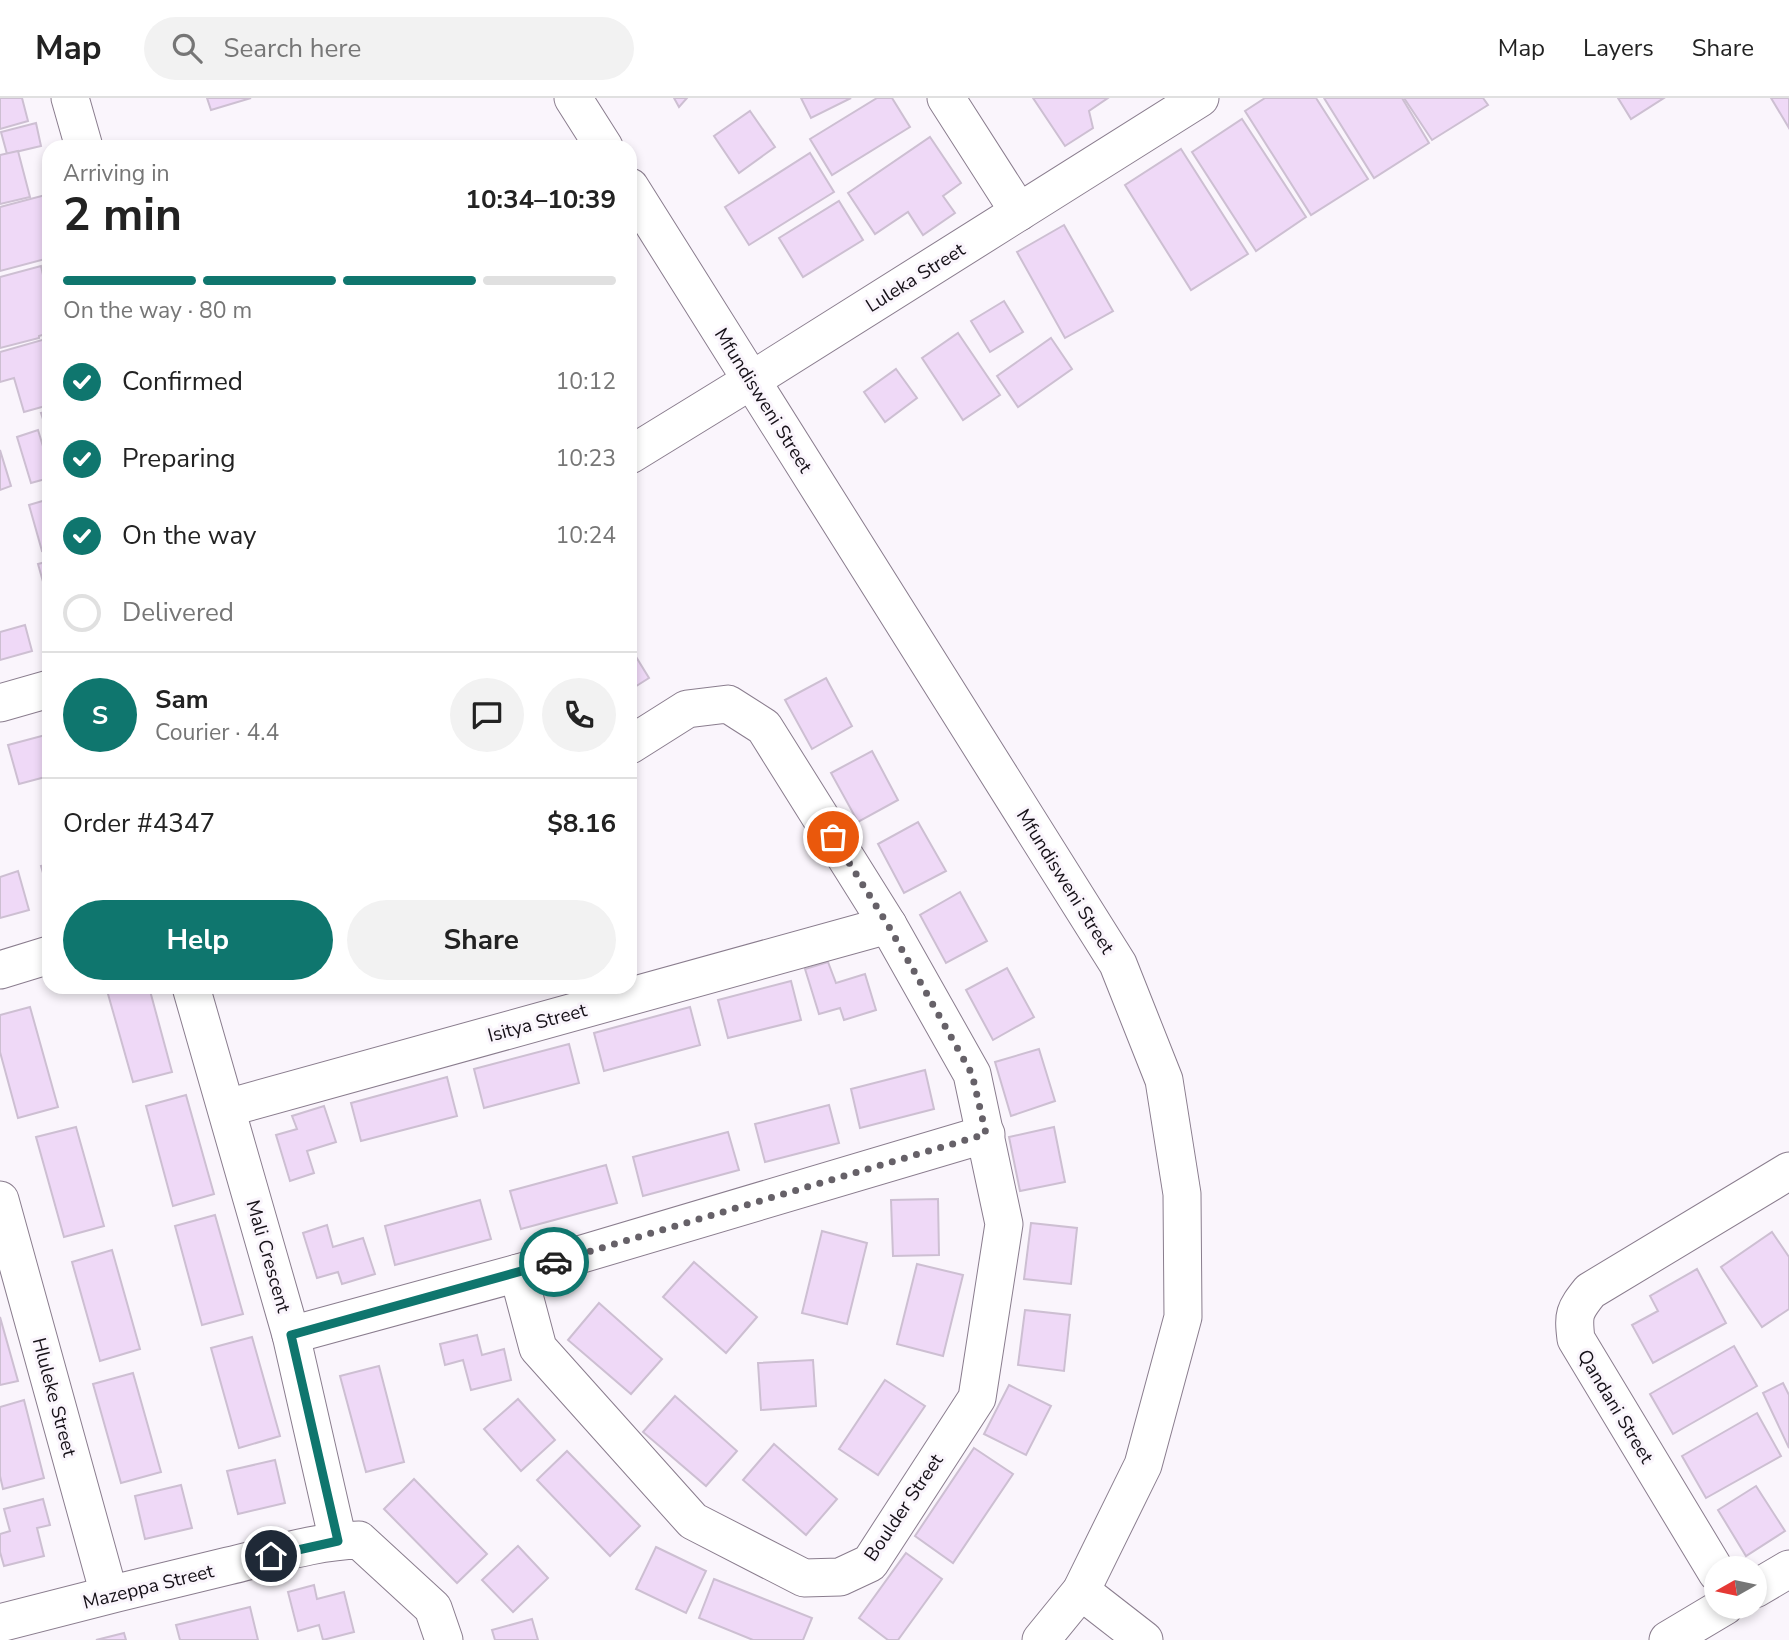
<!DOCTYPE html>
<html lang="en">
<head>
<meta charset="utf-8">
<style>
	:root { --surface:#fff; --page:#f2f2f2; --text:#222; --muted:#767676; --line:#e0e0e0; --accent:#0f766e }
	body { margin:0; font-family:"Nunito Sans",sans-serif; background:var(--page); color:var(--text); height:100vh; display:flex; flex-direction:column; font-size:26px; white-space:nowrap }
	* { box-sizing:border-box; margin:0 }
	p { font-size:23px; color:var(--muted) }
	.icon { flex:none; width:38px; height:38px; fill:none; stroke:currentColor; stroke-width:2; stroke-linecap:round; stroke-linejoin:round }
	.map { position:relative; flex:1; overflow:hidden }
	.panel { position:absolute; left:42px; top:42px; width:595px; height:854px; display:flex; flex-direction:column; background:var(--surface); border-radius:21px; box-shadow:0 4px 10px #0003 }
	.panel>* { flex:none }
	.needle { width:46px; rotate:261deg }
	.buttons { position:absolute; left:1704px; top:1458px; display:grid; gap:14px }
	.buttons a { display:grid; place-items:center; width:63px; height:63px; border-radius:50%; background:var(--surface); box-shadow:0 4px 10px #0003; font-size:35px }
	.pin { position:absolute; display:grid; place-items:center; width:60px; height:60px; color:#fff; margin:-30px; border:4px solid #fff; border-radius:50%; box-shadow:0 2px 7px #0007 }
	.courier { position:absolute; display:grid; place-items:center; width:70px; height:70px; margin:-35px; border:5px solid #0f766e; border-radius:50%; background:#fff; color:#222; box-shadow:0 2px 9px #0007 }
	.summary em { font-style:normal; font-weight:700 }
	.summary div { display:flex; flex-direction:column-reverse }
	.summary { display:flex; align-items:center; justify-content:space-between; height:119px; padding:0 21px }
	h1 { font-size:46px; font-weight:700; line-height:52px }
	.bar { display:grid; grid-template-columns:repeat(4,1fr); gap:10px 7px; align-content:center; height:84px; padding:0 21px }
	.bar i { height:9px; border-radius:5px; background:var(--line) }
	.bar .active { background:var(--accent) }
	.bar p { grid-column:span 4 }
	.line { display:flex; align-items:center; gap:18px; padding:0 21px; border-top:2px solid var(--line) }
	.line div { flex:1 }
	.round { display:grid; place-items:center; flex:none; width:74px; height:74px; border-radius:37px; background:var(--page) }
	ol { padding:0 21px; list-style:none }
	li { display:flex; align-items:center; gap:21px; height:77px }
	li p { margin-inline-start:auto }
	li .icon { padding:7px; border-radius:50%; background:var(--accent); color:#fff; stroke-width:4 }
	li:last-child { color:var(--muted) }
	li i { width:38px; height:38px; border:4px solid var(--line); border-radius:50% }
	.cta { display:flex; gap:14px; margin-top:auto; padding:14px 21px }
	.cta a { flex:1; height:80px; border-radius:42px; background:var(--accent); color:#fff; font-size:28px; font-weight:700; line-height:80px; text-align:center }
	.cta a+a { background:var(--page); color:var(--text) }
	header { display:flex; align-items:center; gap:42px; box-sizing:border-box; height:98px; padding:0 35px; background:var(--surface); border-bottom:2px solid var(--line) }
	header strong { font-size:33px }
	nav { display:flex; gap:38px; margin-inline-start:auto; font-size:24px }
	.search { width:490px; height:63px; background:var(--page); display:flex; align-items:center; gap:18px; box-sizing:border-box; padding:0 24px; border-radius:38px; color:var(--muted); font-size:26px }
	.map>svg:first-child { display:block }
</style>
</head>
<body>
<header>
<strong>Map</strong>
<div class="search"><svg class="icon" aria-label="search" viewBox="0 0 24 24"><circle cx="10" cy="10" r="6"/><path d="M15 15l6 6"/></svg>Search here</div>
<nav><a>Map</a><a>Layers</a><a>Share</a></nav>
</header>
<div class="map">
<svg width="1789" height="1542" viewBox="0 0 1789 1542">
	<rect width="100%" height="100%" fill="#faf5fc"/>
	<!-- building -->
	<g fill="#efd9f7" stroke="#cdbfd2" stroke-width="2">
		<path d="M0,0h22l6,23 -28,8z"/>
		<path d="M207,0h44l-40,12z"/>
		<path d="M674,0h13l-8,9z"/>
		<path d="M801,0h50l-40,20z"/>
		<path d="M877,0h15l18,29 -78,48 -22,-36z"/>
		<path d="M1033,0h75l-19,13 4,17 -28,18z"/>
		<path d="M1265,0h51l52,81 -57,36 -66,-104z"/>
		<path d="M1324,0h78l27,45 -55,35z"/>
		<path d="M1404,0h79l5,7 -56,35z"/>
		<path d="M1618,0h46l-33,21z"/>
		<path d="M1771,0h18v30z"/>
		<path d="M750,13l25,36 -36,26 -25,-37z"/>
		<path d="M1242,21l64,98 -50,34 -64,-99z"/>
		<path d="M36,25l5,23 -34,8 -6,-22z"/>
		<path d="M930,39l31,46 -18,13 12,17 -32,22 -15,-23 -33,22 -27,-41z"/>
		<path d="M1181,51l67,105 -57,36 -66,-105z"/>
		<path d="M18,53l12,46 -30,7v-49z"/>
		<path d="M810,55l24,39 -85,53 -24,-38z"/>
		<path d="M49,96v64l-49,13v-64z"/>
		<path d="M839,103l24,39 -60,37 -24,-39z"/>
		<path d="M1064,127l49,86 -48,27 -48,-86z"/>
		<path d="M41,168l4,18 4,-1v50l-10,3v2l-39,10v-71z"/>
		<path d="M1004,203l19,31 -33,20 -19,-31z"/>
		<path d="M958,235l42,62 -37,25 -41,-62z"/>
		<path d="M49,240v67l-25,7 -10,-34 -14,4v-30z"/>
		<path d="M1051,240l21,31 -54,38 -21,-31z"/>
		<path d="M896,271l21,29 -32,24 -21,-30z"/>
		<path d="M49,313v27l-8,-25z"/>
		<path d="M38,332l11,36v12l-18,5 -14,-46z"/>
		<path d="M0,352l11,36 -11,4z"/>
		<path d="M49,401v50l-7,2 -13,-46z"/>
		<path d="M49,463v42l-11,-39z"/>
		<path d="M25,527l7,26 -32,9v-28z"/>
		<path d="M630,549l19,31 -19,12z"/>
		<path d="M826,580l26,48 -40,23 -27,-49z"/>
		<path d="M49,636v42l-30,8 -11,-39z"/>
		<path d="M872,653l26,49 -40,22 -27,-49z"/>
		<path d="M918,724l28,49 -42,22 -26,-49z"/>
		<path d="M49,766v30l-8,-28z"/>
		<path d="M18,773l11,39 -29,8v-41z"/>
		<path d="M960,794l27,49 -41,22 -26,-48z"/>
		<path d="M828,864l8,21 29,-9 11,36 -32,10 -4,-12 -21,6 -14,-45z"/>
		<path d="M1007,870l27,49 -41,23 -27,-50z"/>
		<path d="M791,883l10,39 -73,18 -10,-38z"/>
		<path d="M106,889h43l23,85 -39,10z"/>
		<path d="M30,909l28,100 -40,11 -18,-66v-37z"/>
		<path d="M690,909l10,38 -96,26 -10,-38z"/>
		<path d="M569,946l10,39 -95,25 -10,-39z"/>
		<path d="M1039,951l16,52 -44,15 -16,-54z"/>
		<path d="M925,972l9,39 -74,19 -9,-39z"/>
		<path d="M447,979l10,39 -96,25 -10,-38z"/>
		<path d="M186,997l28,99 -41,12 -27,-100z"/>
		<path d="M829,1007l10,38 -74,19 -10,-38z"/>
		<path d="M324,1008l12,36 -29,9 7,22 -24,8 -14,-46 21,-6 -5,-13z"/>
		<path d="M76,1029l28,99 -40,11 -28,-100z"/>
		<path d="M1054,1029l11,55 -45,9 -11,-54z"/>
		<path d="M728,1034l11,38 -96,26 -10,-39z"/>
		<path d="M606,1067l11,38 -96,26 -11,-38z"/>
		<path d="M938,1101l1,56 -46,1 -2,-56z"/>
		<path d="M480,1102l11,39 -96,26 -10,-39z"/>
		<path d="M215,1117l28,99 -41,11 -27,-99z"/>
		<path d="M1031,1125l46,5 -6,56 -47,-5z"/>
		<path d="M327,1127l6,22 30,-9 12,36 -33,10 -4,-12 -21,6 -14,-45z"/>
		<path d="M822,1133l45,12 -20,81 -45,-11z"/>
		<path d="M1772,1134l17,25v52l-27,18 -41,-60z"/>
		<path d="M112,1152l28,99 -40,12 -28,-99z"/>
		<path d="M694,1164l63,55 -31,36 -63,-56z"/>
		<path d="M917,1166l46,11 -20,81 -46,-12z"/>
		<path d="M1697,1171l29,54 -73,40 -21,-38 26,-14 -8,-15z"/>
		<path d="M599,1205l63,56 -31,35 -63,-54z"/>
		<path d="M1025,1212l45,5 -6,56 -46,-6z"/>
		<path d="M0,1219l18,64 -18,4z"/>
		<path d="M477,1237l5,20 22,-6 7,31 -40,10 -8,-30 -18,5 -5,-21z"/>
		<path d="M252,1239l28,99 -41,12 -28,-100z"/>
		<path d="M1734,1248l23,40 -84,48 -23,-40z"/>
		<path d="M813,1262l3,46 -55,4 -3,-47z"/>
		<path d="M379,1268l25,96 -38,10 -26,-96z"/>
		<path d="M133,1275l28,99 -40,11 -28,-99z"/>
		<path d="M885,1282l40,26 -47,69 -39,-26z"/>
		<path d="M1783,1285l6,12v53l-26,-55z"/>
		<path d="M1009,1287l42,21 -25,49 -42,-21z"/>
		<path d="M675,1298l62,55 -31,35 -63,-54z"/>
		<path d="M518,1301l37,41 -34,31 -37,-42z"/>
		<path d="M24,1302l20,78 -41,11 -3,-13v-69z"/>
		<path d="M1757,1315l24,43 -75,42 -24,-42z"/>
		<path d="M774,1346l63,55 -31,36 -63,-55z"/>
		<path d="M974,1350l39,26 -60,89 -38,-27z"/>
		<path d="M567,1353l73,75 -30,30 -73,-76z"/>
		<path d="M275,1362l10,43 -47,11 -11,-43z"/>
		<path d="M414,1381l73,75 -30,29 -73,-74z"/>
		<path d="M181,1387l11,43 -47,11 -10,-43z"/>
		<path d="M1756,1388l29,45 -39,25 -28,-46z"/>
		<path d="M43,1401l7,26 -13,3 7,28 -40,10 -4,-14v-18l10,-3 -6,-22z"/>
		<path d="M518,1448l30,32 -35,34 -31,-32z"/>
		<path d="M656,1449l50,24 -20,42 -50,-24z"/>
		<path d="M906,1455l36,26 -44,61h-10l-29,-22z"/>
		<path d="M714,1481l98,39 -9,22h-50l-54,-22z"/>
		<path d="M314,1487l3,14 27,-7 10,40 -31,8 -4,-15 -21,6 -10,-39z"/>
		<path d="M250,1509l8,33h-78l-4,-15z"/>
		<path d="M532,1521l6,21h-43l-3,-10z"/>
		<path d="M124,1535l2,7h-30z"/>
	</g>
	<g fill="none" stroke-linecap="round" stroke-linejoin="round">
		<defs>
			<g id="minor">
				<path d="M70,0l14,49"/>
				<path d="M573,0l31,49"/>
				<path d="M946,0l73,114"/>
				<path d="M630,89l488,777 46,116 18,114 1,123 -40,148 -62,126 -40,49"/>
				<path d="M630,357l122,-75 448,-282"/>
				<path d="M0,605l49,-14"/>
				<path d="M0,872l49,-15"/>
				<path d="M191,889l100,348 47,206"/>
				<path d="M227,1010l661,-183"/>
				<path d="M0,1102l109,394"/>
				<path d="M518,1175l20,75 155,173 111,57 36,-1 30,-14 107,-165 27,-174 -32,-150 -84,-149 -124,-198 -36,-23 -41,5 -57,36"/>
				<path d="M291,1237l227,-62 468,-139"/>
				<path d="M1717,1475l-141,-234c-3,-25 -2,-28 14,-48l199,-120"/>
				<path d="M1755,1491l34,-20"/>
				<path d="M1081,1493l63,49"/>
				<path d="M0,1525c76,-20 152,-39 228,-57 43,-10 87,-25 131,-26l74,68 11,32"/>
				<path d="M1668,1542l57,-34"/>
			</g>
		</defs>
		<!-- minor casing -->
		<use href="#minor" stroke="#8a7d8e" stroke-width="39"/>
		<!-- minor -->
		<use href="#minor" stroke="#fff" stroke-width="37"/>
	</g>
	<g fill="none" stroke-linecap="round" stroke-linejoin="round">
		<!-- done -->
		<path stroke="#666168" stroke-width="7" stroke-dasharray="0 12.6" d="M554,1164l432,-128 -14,-60 -84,-149 -55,-88"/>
		<!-- route -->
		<path stroke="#0f766e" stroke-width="9" d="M271,1458l67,-15 -47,-206 263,-73"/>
	</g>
	<g text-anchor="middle" stroke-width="6" stroke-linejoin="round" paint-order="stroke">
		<!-- street labels -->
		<g font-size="19" fill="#161118" stroke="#faf5fc">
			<text transform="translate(915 179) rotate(-32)" y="7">Luleka Street</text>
			<text transform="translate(764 302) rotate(58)" y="7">Mfundisweni Street</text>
			<text transform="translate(1066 783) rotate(58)" y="7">Mfundisweni Street</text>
			<text transform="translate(537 924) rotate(-15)" y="7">Isitya Street</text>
			<text transform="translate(269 1158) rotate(74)" y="7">Mali Crescent</text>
			<text transform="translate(55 1299) rotate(75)" y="7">Hluleke Street</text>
			<text transform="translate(1616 1308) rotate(59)" y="7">Qandani Street</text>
			<text transform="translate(903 1409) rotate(-56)" y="7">Boulder Street</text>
			<text transform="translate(148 1488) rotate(-14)" y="7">Mazeppa Street</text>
		</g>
	</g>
</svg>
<div class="buttons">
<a><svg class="needle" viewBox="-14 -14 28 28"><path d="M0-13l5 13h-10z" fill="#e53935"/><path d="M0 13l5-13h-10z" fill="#767676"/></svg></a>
</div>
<div class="pin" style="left:833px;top:739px;background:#ea580c"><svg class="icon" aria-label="bag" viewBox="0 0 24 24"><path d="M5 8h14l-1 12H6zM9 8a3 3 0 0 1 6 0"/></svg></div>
<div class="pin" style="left:271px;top:1458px;background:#1f2937"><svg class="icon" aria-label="home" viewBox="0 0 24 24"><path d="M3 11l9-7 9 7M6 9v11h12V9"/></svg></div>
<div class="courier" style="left:554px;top:1164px"><svg class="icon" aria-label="car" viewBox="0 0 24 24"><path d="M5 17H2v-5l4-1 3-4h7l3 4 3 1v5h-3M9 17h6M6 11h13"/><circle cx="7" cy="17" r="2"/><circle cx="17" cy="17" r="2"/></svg></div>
<section class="panel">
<div class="summary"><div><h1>2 min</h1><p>Arriving in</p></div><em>10:34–10:39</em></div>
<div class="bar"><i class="active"></i><i class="active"></i><i class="active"></i><i></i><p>On the way · 80 m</p></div>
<ol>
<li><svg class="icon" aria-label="check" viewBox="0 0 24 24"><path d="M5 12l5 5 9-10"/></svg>Confirmed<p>10:12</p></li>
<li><svg class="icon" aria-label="check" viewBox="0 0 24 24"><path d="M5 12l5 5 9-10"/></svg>Preparing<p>10:23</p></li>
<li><svg class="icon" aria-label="check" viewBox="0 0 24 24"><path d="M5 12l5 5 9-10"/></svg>On the way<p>10:24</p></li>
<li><i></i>Delivered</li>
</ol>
<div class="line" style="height:126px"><b class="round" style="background:var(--accent);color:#fff">S</b><div><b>Sam</b><p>Courier · 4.4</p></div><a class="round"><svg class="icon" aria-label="chat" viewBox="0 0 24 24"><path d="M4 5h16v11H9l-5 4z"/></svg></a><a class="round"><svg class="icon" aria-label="phone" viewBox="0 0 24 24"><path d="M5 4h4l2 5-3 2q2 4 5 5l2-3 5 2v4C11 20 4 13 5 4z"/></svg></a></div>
<div class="line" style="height:91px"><div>Order #4347</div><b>$8.16</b></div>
<div class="cta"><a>Help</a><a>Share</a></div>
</section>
</div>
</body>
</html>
